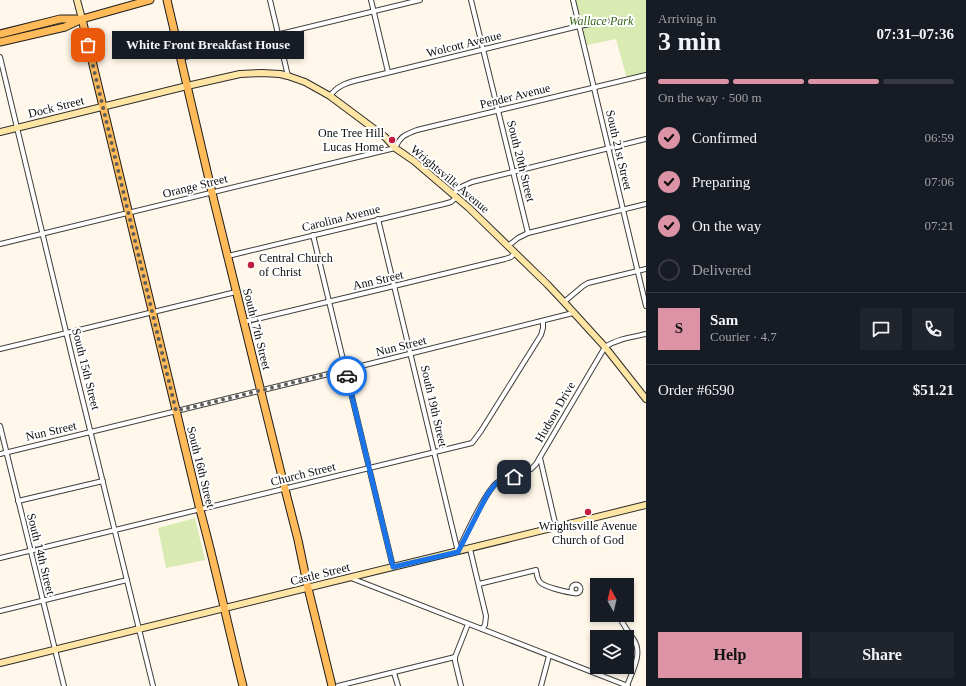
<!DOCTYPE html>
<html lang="en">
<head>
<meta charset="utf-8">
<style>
	:root { --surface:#171b24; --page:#20242c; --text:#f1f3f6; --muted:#9ea1a6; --line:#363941; --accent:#db93a5 }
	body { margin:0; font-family:Georgia,serif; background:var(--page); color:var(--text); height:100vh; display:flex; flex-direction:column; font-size:15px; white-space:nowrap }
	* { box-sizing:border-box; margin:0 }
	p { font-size:13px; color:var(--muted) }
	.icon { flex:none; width:22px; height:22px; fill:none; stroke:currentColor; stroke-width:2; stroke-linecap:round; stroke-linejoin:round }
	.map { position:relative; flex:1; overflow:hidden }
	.drawer { display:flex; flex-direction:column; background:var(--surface); width:320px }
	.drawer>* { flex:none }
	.needle { width:26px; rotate:352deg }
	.controls { position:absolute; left:590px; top:578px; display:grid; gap:8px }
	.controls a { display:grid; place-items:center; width:44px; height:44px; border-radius:0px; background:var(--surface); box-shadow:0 2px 6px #0003; font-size:20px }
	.pin { position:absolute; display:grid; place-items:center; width:34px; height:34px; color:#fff; margin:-17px; border-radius:8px; box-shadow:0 2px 6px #0006 }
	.courier { position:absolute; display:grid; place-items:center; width:40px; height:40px; margin:-20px; border:3px solid #1a73e8; border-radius:50%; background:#fff; color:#222; box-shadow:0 1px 5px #0007 }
	.bubble { position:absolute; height:28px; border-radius:0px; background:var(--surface); box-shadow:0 2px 6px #0003; font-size:13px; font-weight:600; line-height:28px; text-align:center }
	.overview em { font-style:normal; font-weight:600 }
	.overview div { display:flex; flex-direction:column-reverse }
	.overview { display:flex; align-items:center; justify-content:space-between; height:68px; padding:0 12px }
	h1 { font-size:26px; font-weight:600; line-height:30px }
	.bar { display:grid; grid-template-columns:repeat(4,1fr); gap:6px 4px; align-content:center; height:48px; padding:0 12px }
	.bar i { height:5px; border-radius:3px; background:var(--line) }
	.bar .on { background:var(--accent) }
	.bar p { grid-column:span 4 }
	.line { display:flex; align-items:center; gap:10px; padding:0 12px; border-top:1px solid var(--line) }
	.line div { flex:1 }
	.round { display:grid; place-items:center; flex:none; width:42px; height:42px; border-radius:0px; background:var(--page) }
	ol { padding:0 12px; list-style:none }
	li { display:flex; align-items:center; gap:12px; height:44px }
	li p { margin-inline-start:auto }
	li .icon { padding:4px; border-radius:50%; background:var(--accent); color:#111; stroke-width:4 }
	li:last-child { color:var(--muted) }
	li i { width:22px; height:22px; border:2px solid var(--line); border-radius:50% }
	.action { display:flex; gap:8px; margin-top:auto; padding:8px 12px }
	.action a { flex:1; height:46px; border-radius:0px; background:var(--accent); color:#111; font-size:16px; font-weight:600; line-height:46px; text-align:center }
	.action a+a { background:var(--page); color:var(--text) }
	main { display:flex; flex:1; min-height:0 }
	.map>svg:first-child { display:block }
</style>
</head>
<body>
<main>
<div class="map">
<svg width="646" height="686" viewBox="0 0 646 686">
	<rect width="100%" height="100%" fill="#fff7e9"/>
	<!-- green -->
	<g fill="#d9eab2">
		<path d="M573,0h73v75l-19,4 -11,-40 -33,7z"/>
		<path d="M195,518l10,42 -39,8 -8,-40z"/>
	</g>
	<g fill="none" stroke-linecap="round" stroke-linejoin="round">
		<defs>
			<g id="street">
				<path d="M270,0l18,76"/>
				<path d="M371,0l17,72"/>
				<path d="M471,0l57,233"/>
				<path d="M573,0l73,306"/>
				<path d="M0,57l74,308 79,321"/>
				<path d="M181,58l239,-58"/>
				<path d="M330,96c7,-10 16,-13 28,-16l221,-54 28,-5"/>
				<path d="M453,194l8,-7 11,-5 174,-43"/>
				<path d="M378,219l80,333"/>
				<path d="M313,235l80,332"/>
				<path d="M0,244l395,-96c6,-12 9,-13 22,-18l229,-55"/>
				<path d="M508,246l10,-8 10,-5 118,-29"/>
				<path d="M228,256l216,-52 7,-2 6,-5"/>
				<path d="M564,302l19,-16 5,-3 58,-14"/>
				<path d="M244,322l150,-36 111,-27 6,-2 4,-4"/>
				<path d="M0,349l236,-57"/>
				<path d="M0,426l64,260"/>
				<path d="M0,454l345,-84 228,-57"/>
				<path d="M540,458l16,69"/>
				<path d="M18,501l85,-20"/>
				<path d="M470,549l16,67 -1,9 -3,4"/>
				<path d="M458,551c6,-13 30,-64 40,-69 3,-2 8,-3 12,-4 9,-2 20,-6 26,-14l69,-117c12,-8 27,-10 41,-13"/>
				<path d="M0,558l472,-115 9,-12 60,-96 2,-7v-7"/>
				<path d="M351,578l277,108"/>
				<path d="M479,584l57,-14c1,4 1,9 4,12 4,5 26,10 33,11"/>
				<circle cx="576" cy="589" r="4.5"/>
				<path d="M0,611l127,-31"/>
				<path d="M619,615c3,9 9,16 15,25 9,14 -2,31 -7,46"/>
				<path d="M394,673l4,13"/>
				<path d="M338,686l117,-29"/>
				<path d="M461,686l-6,-25v-4l13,-33"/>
				<path d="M541,686l8,-30"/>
			</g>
			<g id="secondary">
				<path d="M77,0l5,19"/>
				<path d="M0,132l187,-46 53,-12 22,-1 18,1 8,2 17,6 25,14 55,41 10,11 19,13 55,47 78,76 17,18 41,45 41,52"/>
				<path d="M0,663l646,-158"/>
			</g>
			<g id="primary">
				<path d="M167,0l47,201 71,288 13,51 10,48 24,98"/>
				<path d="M82,19l118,491c16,58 28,117 43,176"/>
				<path d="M0,34l60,-15h19"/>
				<path d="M0,42l65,-15 17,-8 68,-19"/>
			</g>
		</defs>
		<!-- street casing -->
		<use href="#street" stroke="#3e3e3e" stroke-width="6"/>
		<!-- secondary casing -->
		<use href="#secondary" stroke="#2d2d2d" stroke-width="8"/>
		<!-- primary casing -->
		<use href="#primary" stroke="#1c1c1c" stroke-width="9"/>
		<!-- street -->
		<use href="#street" stroke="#fff" stroke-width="4"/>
		<!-- secondary -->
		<use href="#secondary" stroke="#ffe5a4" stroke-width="6"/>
		<!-- primary -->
		<use href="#primary" stroke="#ffba59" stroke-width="7"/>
	</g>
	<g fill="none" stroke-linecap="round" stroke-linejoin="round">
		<!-- done -->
		<path stroke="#605e59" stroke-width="4" stroke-dasharray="0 7.2" d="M88,45l88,366 169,-41 2,6"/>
		<!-- route -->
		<path stroke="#1a73e8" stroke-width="5" d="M347,376l46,191 65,-15 29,-57c10,-14 10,-14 27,-18"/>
	</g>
	<!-- markers -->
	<g fill="#c01e41" stroke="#fff" stroke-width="1.5">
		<circle cx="392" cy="140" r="4"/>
		<circle cx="251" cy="265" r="4"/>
		<circle cx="588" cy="512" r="4"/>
	</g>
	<g text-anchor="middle" stroke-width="4" stroke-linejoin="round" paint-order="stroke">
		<!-- park labels -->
		<g font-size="12" font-style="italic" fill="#366519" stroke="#fff">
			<text x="601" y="25">Wallace Park</text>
		</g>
		<!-- street labels -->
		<g font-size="12" fill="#0b0b0b" stroke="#fff">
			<text transform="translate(464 44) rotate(-14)" y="4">Wolcott Avenue</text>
			<text transform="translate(515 96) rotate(-14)" y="4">Pender Avenue</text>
			<text transform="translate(56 107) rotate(-14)" y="4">Dock Street</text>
			<text transform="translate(619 150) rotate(77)" y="4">South 21st Street</text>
			<text transform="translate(521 161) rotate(76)" y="4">South 20th Street</text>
			<text transform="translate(450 179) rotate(40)" y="4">Wrightsville Avenue</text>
			<text transform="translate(195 186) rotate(-14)" y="4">Orange Street</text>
			<text transform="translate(341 218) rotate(-14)" y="4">Carolina Avenue</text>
			<text transform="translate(378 280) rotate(-13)" y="4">Ann Street</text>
			<text transform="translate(257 329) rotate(76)" y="4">South 17th Street</text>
			<text transform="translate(401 346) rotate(-14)" y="4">Nun Street</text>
			<text transform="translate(86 369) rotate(76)" y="4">South 15th Street</text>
			<text transform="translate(434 406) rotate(77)" y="4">South 19th Street</text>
			<text transform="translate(555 412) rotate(-60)" y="4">Hudson Drive</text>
			<text transform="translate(51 431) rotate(-13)" y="4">Nun Street</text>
			<text transform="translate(201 467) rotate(76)" y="4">South 16th Street</text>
			<text transform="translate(303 474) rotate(-14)" y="4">Church Street</text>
			<text transform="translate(41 554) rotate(76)" y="4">South 14th Street</text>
			<text transform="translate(320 574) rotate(-14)" y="4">Castle Street</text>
		</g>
		<!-- poi labels -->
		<g font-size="12" fill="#0b0b0b" stroke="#fff" text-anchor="end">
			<text x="384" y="137">One Tree Hill<tspan x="384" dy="14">Lucas Home</tspan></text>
			<text x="259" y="262" text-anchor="start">Central Church<tspan x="259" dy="14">of Christ</tspan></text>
			<text x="588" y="530" text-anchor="middle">Wrightsville Avenue<tspan x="588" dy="14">Church of God</tspan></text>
		</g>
	</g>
</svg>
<div class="controls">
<a><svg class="needle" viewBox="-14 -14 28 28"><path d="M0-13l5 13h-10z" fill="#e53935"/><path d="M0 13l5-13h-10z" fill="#9ea1a6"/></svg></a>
<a><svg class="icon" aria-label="layers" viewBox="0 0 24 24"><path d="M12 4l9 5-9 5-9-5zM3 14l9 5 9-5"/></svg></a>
</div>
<div class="pin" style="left:88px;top:45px;background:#ea580c"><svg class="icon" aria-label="bag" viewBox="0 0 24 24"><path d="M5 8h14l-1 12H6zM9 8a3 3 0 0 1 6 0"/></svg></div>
<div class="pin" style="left:514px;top:477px;background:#1f2937"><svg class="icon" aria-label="home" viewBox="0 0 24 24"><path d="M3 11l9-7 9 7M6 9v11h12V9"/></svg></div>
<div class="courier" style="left:347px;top:376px"><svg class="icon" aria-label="car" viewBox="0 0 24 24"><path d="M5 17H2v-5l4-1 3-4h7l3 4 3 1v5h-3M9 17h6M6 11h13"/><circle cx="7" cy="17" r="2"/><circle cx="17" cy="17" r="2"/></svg></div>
<div class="bubble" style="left:112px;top:31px;width:192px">White Front Breakfast House</div>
</div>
<section class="drawer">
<div class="overview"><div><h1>3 min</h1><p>Arriving in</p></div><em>07:31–07:36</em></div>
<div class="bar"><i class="on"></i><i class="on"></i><i class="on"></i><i></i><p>On the way · 500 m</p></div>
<ol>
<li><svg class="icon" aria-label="check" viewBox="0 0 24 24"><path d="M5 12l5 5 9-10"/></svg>Confirmed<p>06:59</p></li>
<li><svg class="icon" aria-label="check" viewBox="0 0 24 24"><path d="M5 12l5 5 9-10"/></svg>Preparing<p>07:06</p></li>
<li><svg class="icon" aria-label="check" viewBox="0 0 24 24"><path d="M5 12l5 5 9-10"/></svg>On the way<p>07:21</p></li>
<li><i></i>Delivered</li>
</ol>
<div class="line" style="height:72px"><b class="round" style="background:var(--accent);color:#111">S</b><div><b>Sam</b><p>Courier · 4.7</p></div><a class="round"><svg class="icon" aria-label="chat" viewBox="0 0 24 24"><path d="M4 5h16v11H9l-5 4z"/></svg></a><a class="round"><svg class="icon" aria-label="phone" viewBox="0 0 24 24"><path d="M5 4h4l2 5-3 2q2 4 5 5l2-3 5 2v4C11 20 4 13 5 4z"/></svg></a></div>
<div class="line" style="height:52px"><div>Order #6590</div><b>$51.21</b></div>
<div class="action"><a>Help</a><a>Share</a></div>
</section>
</main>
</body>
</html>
